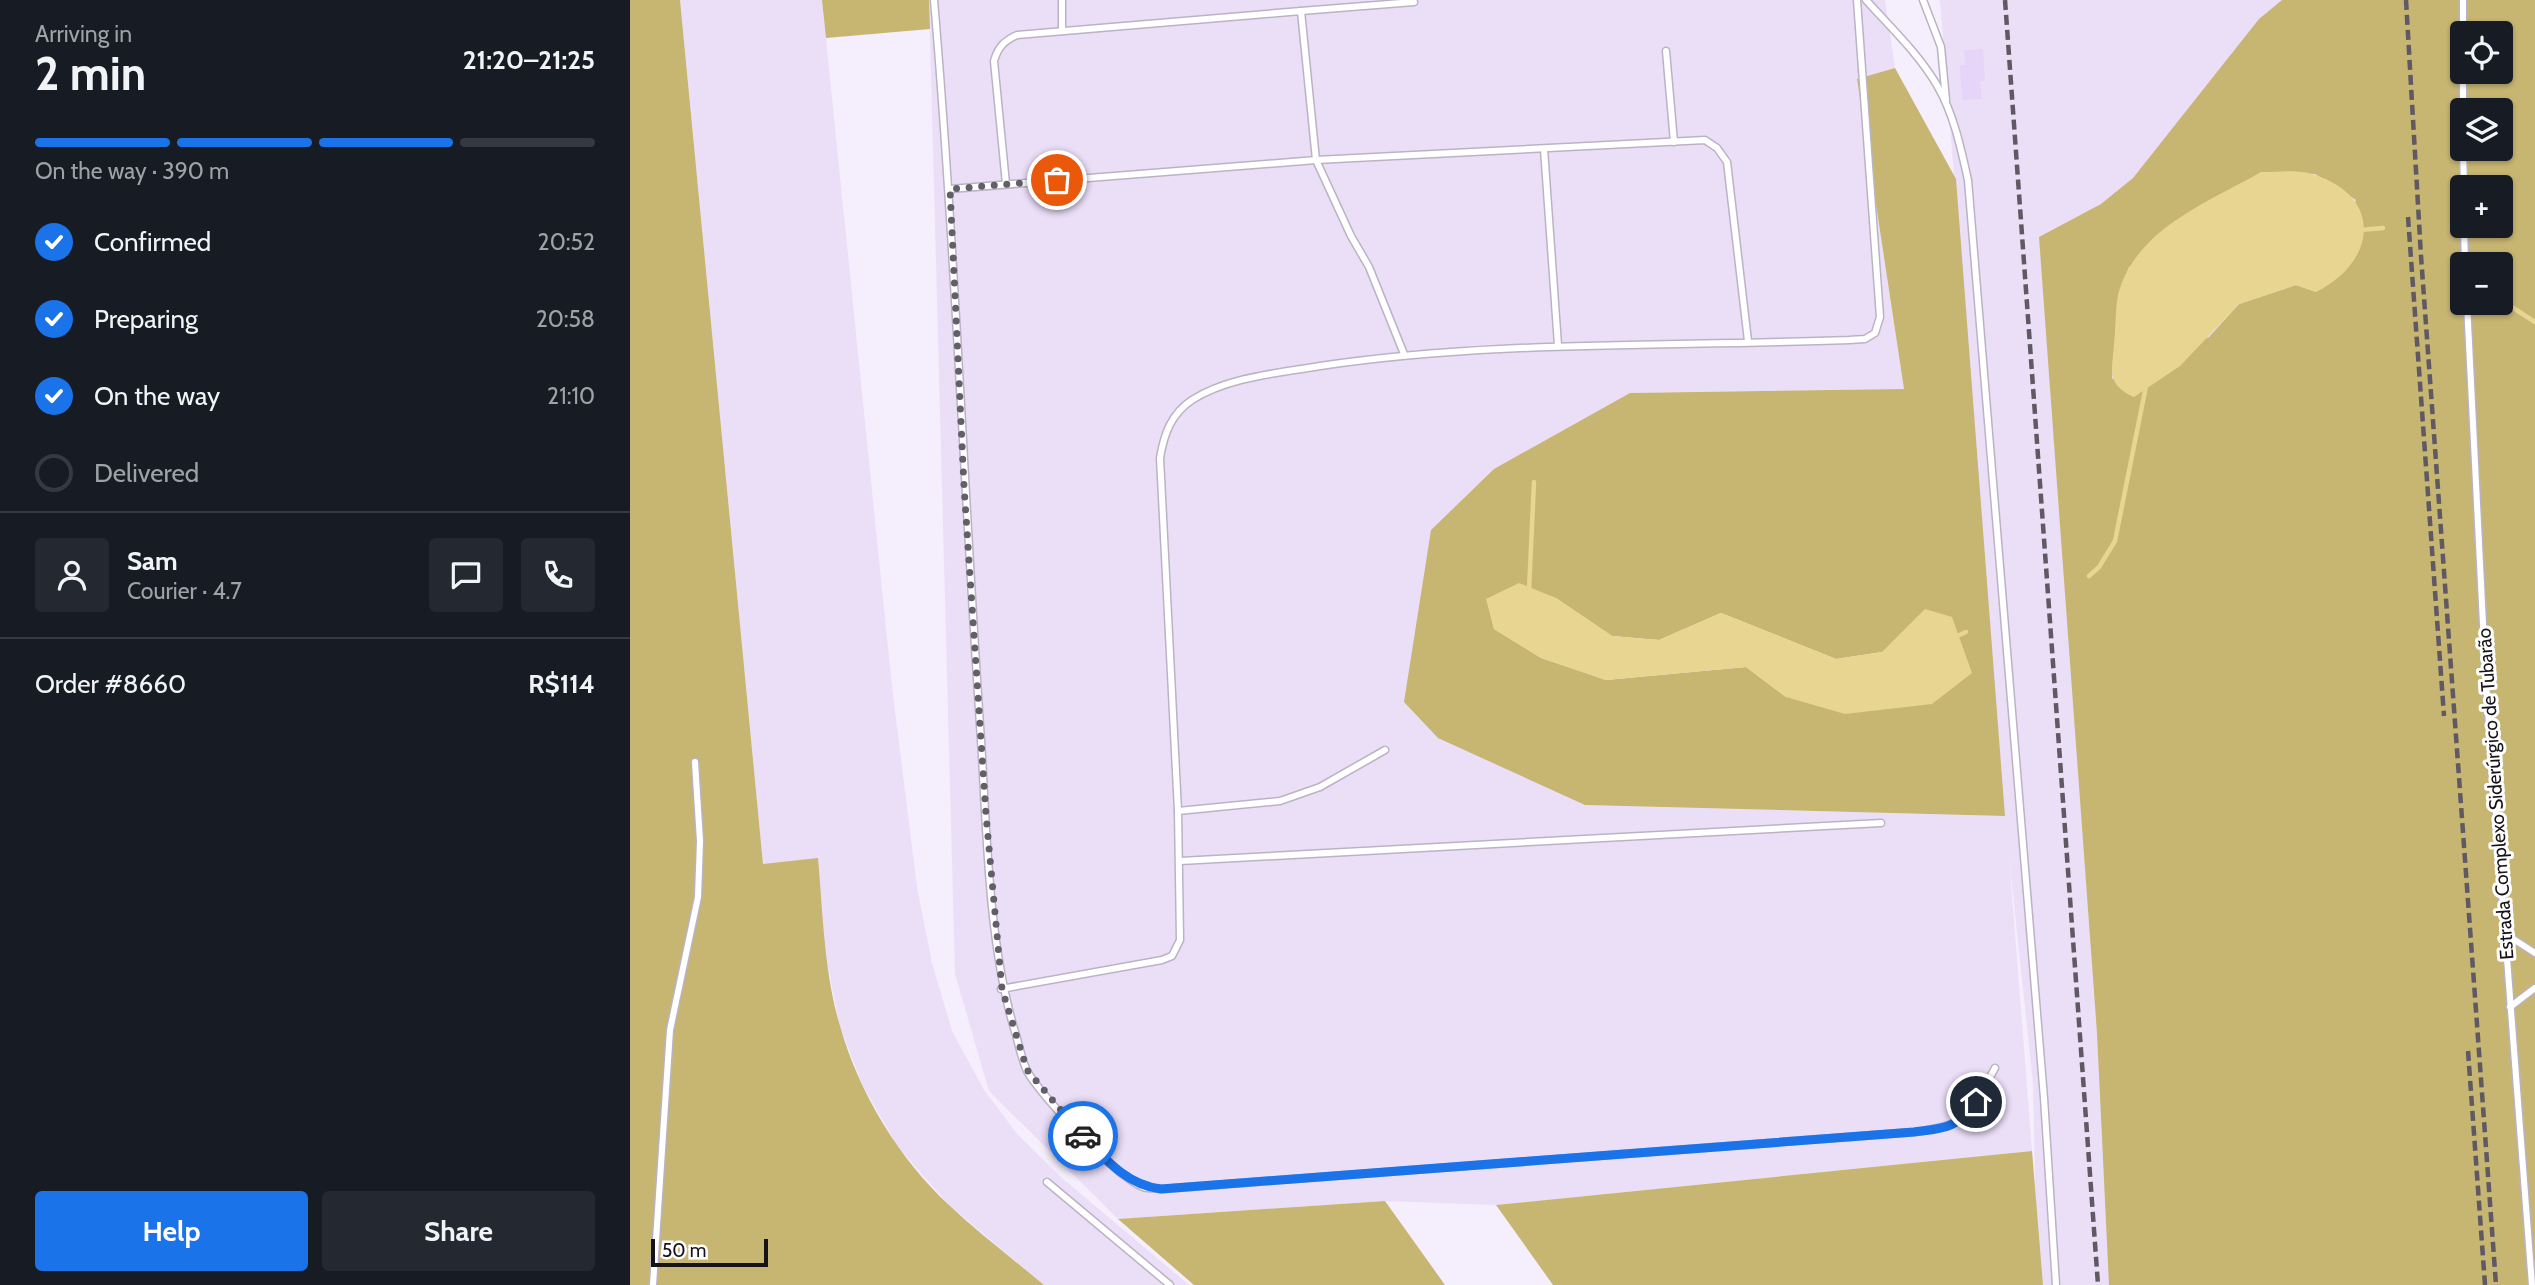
<!DOCTYPE html>
<html lang="en">
<head>
<meta charset="utf-8">
<style>
	:root { --surface:#171b24; --page:#242831; --text:#f1f3f6; --muted:#9ea1a6; --line:#363941; --accent:#1a73e8 }
	body { margin:0; font-family:Cabin,sans-serif; background:var(--page); color:var(--text); height:100vh; display:flex; flex-direction:column; font-size:26px; white-space:nowrap }
	* { box-sizing:border-box; margin:0 }
	p { font-size:23px; color:var(--muted) }
	.icon { flex:none; width:38px; height:38px; fill:none; stroke:currentColor; stroke-width:2; stroke-linecap:round; stroke-linejoin:round }
	.map { position:relative; flex:1; overflow:hidden }
	.sheet { display:flex; flex-direction:column; background:var(--surface); width:630px }
	.sheet>* { flex:none }
	.controls { position:absolute; left:1820px; top:21px; display:grid; gap:14px }
	.controls a { display:grid; place-items:center; width:63px; height:63px; border-radius:7px; background:var(--surface); box-shadow:0 2px 5px #0004; font-size:35px }
	.scale { position:absolute; left:21px; bottom:18px; width:117px; box-sizing:border-box; padding-left:7px; border:4px solid #151218; border-top:0; font-size:19px; line-height:24px; white-space:nowrap; color:#151218; -webkit-text-stroke:5px #fefefe; paint-order:stroke }
	.pin { position:absolute; display:grid; place-items:center; width:60px; height:60px; color:#fff; margin:-30px; border:4px solid #fff; border-radius:50%; box-shadow:0 2px 7px #0007 }
	.courier { position:absolute; display:grid; place-items:center; width:70px; height:70px; margin:-35px; border:5px solid #1a73e8; border-radius:50%; background:#fff; color:#222; box-shadow:0 2px 9px #0007 }
	.headline em { font-style:normal; font-weight:700 }
	.headline div { display:flex; flex-direction:column-reverse }
	.headline { display:flex; align-items:center; justify-content:space-between; height:119px; padding:0 35px }
	h1 { font-size:46px; font-weight:700; line-height:52px }
	.bar { display:grid; grid-template-columns:repeat(4,1fr); gap:10px 7px; align-content:center; height:84px; padding:0 35px }
	.bar i { height:9px; border-radius:5px; background:var(--line) }
	.bar .current { background:var(--accent) }
	.bar p { grid-column:span 4 }
	.line { display:flex; align-items:center; gap:18px; padding:0 35px; border-top:2px solid var(--line) }
	.line div { flex:1 }
	.round { display:grid; place-items:center; flex:none; width:74px; height:74px; border-radius:7px; background:var(--page) }
	ol { padding:0 35px; list-style:none }
	li { display:flex; align-items:center; gap:21px; height:77px }
	li p { margin-inline-start:auto }
	li .icon { padding:7px; border-radius:50%; background:var(--accent); color:#fff; stroke-width:4 }
	li:last-child { color:var(--muted) }
	li i { width:38px; height:38px; border:4px solid var(--line); border-radius:50% }
	.cta { display:flex; gap:14px; margin-top:auto; padding:14px 35px }
	.cta a { flex:1; height:80px; border-radius:7px; background:var(--accent); color:#fff; font-size:28px; font-weight:700; line-height:80px; text-align:center }
	.cta a+a { background:var(--page); color:var(--text) }
	main { display:flex; flex:1; min-height:0 }
	.map>svg:first-child { display:block }
</style>
</head>
<body>
<main>
<section class="sheet">
<div class="headline"><div><h1>2 min</h1><p>Arriving in</p></div><em>21:20–21:25</em></div>
<div class="bar"><i class="current"></i><i class="current"></i><i class="current"></i><i></i><p>On the way · 390 m</p></div>
<ol>
<li><svg class="icon" aria-label="check" viewBox="0 0 24 24"><path d="M5 12l5 5 9-10"/></svg>Confirmed<p>20:52</p></li>
<li><svg class="icon" aria-label="check" viewBox="0 0 24 24"><path d="M5 12l5 5 9-10"/></svg>Preparing<p>20:58</p></li>
<li><svg class="icon" aria-label="check" viewBox="0 0 24 24"><path d="M5 12l5 5 9-10"/></svg>On the way<p>21:10</p></li>
<li><i></i>Delivered</li>
</ol>
<div class="line" style="height:126px"><a class="round"><svg class="icon" aria-label="person" viewBox="0 0 24 24"><circle cx="12" cy="8" r="4"/><path d="M4 21q1-7 8-7t8 7"/></svg></a><div><b>Sam</b><p>Courier · 4.7</p></div><a class="round"><svg class="icon" aria-label="chat" viewBox="0 0 24 24"><path d="M4 5h16v11H9l-5 4z"/></svg></a><a class="round"><svg class="icon" aria-label="phone" viewBox="0 0 24 24"><path d="M5 4h4l2 5-3 2q2 4 5 5l2-3 5 2v4C11 20 4 13 5 4z"/></svg></a></div>
<div class="line" style="height:91px"><div>Order #8660</div><b>R$114</b></div>
<div class="cta"><a>Help</a><a>Share</a></div>
</section>
<div class="map">
<svg width="1905" height="1285" viewBox="0 0 1905 1285">
	<rect width="100%" height="100%" fill="#f5eefc"/>
	<!-- built -->
	<g fill="#ebdff8">
		<path d="M50,0h142l70,687 25,200 15,76 20,68 32,59 34,45 44,43 127,107h-145l-95,-80 -51,-58 -35,-61 -23,-59 -13,-65 -64,-97z"/>
		<path d="M299,0h956l10,68 -38,12 47,309 -274,4 -45,412 420,11 -65,-816h473l93,1285h-469l-4,-202 -24,-226 23,294 -536,54 -111,-4 -267,18 -129,-128 -34,-117z"/>
	</g>
	<!-- forest -->
	<g fill="#c7b572" fill-rule="evenodd">
		<path d="M0,0h50l83,864 55,-6c5,56 6,114 22,168 19,67 59,133 110,180 30,28 63,53 94,79h-414z"/>
		<path d="M192,0h107l1,29 -104,9z"/>
		<path d="M1652,0h253v1285h-426l-12,-252 -58,-796 62,-33 32,-26 126,-159zM1832,33h39v39h-39zM1832,110h39v39h-39zM1631,172l54,2 41,26 -40,92 -20,-7 -57,19 -30,33 -97,42 6,-83 11,-29zM1832,187h39v39h-39zM1832,264h39v39h-39z"/>
		<path d="M1265,68l61,111 49,637 -420,-11 -147,-67 -34,-36 27,-172 63,-61 136,-76 274,-4 -47,-310zM926,598l56,38 47,4 62,-27 115,46 46,-7 -96,45 -40,-30 -140,13 -65,-22 -47,-29 -7,-29z"/>
		<path d="M1402,1151l11,134h-490l-57,-80z"/>
		<path d="M755,1201l60,84h-251l-76,-66z"/>
	</g>
	<!-- water -->
	<g fill="#e7d591">
		<path d="M1631,172c17,0 39,-3 54,3 70,23 60,88 1,117l-20,-7 -57,19 -59,62 -46,31c-28,-13 -22,-25 -20,-53 2,-16 1,-33 4,-49 17,-66 89,-92 143,-123z"/>
		<path d="M889,583l37,15 56,38 47,4 62,-27 115,46 46,-7 43,-43 27,8 20,56 -40,31 -87,10 -59,-17 -40,-30 -140,13 -65,-22 -47,-29 -8,-30z"/>
	</g>
	<g fill="none" stroke-linecap="round" stroke-linejoin="round">
		<!-- stream -->
		<g stroke="#e7d591" stroke-width="4.5">
			<path d="M1730,230l23,-2"/>
			<path d="M1871,300l34,22"/>
			<path d="M1459,576l10,-9 16,-26 31,-155"/>
			<path d="M899,590l5,-108"/>
			<path d="M1325,637l11,-5"/>
		</g>
	</g>
	<!-- building -->
	<path fill="#e6d4f9" d="M1353,49l2,32h-5l2,18 -20,1 -2,-35h5l-1,-15z"/>
	<g fill="none" stroke-linecap="round" stroke-linejoin="round">
		<defs>
			<g id="lane">
				<path d="M304,0c21,246 30,493 47,740 6,94 7,205 35,295 3,11 6,25 11,36 14,25 89,106 116,116 5,2 13,1 19,2l752,-57c57,-7 55,-17 81,-64"/>
				<path d="M432,0v31"/>
				<path d="M1236,0c25,28 54,55 72,87 16,28 23,62 30,93l76,918 12,187"/>
				<path d="M1293,0l18,47 5,53"/>
				<path d="M1833,0v33"/>
				<path d="M671,11l113,-9"/>
				<path d="M1036,51l8,91"/>
				<path d="M1833,72v38"/>
				<path d="M914,149l14,196"/>
				<path d="M1833,149l1,38"/>
				<path d="M376,184l-12,-123c4,-14 10,-20 23,-26l284,-24 15,149 35,76 18,31 35,87"/>
				<path d="M320,189l366,-29 389,-20 12,8 10,14 21,179"/>
				<path d="M1834,226l1,38"/>
				<path d="M1837,303l19,381 46,601"/>
				<path d="M548,811l102,-10 40,-14 65,-37"/>
				<path d="M550,861l701,-38"/>
				<path d="M1874,933l31,20"/>
				<path d="M371,989l161,-29 10,-4 8,-16 -2,-129 -18,-353c4,-24 11,-44 32,-58 36,-23 87,-27 128,-34 175,-26 352,-19 529,-26l16,-1 10,-6 5,-16 -23,-317"/>
				<path d="M1880,1007l25,-19"/>
				<path d="M417,1182l123,103"/>
				<path d="M23,1285l17,-255 28,-133 2,-56 -5,-79"/>
			</g>
		</defs>
		<!-- lane casing -->
		<use href="#lane" stroke="#bbb3c4" stroke-width="9"/>
		<!-- lane -->
		<use href="#lane" stroke="#fff" stroke-width="6"/>
		<!-- rail -->
		<g stroke="#5e5962" stroke-width="4.5" stroke-dasharray="10 5" stroke-linecap="butt">
			<path d="M1375,0l93,1285"/>
			<path d="M1776,0l15,256 75,1029"/>
			<path d="M1778,217l36,499"/>
			<path d="M1838,1051l17,234"/>
		</g>
	</g>
	<g fill="none" stroke-linecap="round" stroke-linejoin="round">
		<!-- done -->
		<path stroke="#635f68" stroke-width="7" stroke-dasharray="0 12.6" d="M427,180l-107,9 14,297 22,329 16,174 25,81 56,66"/>
		<!-- route -->
		<path stroke="#1a73e8" stroke-width="9" d="M453,1136c23,24 44,49 78,53l753,-57c31,-4 42,-3 62,-30"/>
	</g>
	<g text-anchor="middle" stroke-width="6" stroke-linejoin="round" paint-order="stroke">
		<!-- street labels -->
		<g font-size="19" fill="#151218" stroke="#fefefe">
			<text transform="translate(1865 794) rotate(-94)" y="7">Estrada Complexo Siderúrgico de Tubarão</text>
		</g>
	</g>
</svg>
<div class="controls">
<a><svg class="icon" aria-label="locate" viewBox="0 0 24 24"><circle cx="12" cy="12" r="6"/><path d="M12 2v4M12 18v4M2 12h4M18 12h4"/></svg></a>
<a><svg class="icon" aria-label="layers" viewBox="0 0 24 24"><path d="M12 4l9 5-9 5-9-5zM3 14l9 5 9-5"/></svg></a>
<a>+</a>
<a>−</a>
</div>
<div class="scale">50 m</div>
<div class="pin" style="left:427px;top:180px;background:#ea580c"><svg class="icon" aria-label="bag" viewBox="0 0 24 24"><path d="M5 8h14l-1 12H6zM9 8a3 3 0 0 1 6 0"/></svg></div>
<div class="pin" style="left:1346px;top:1102px;background:#1f2937"><svg class="icon" aria-label="home" viewBox="0 0 24 24"><path d="M3 11l9-7 9 7M6 9v11h12V9"/></svg></div>
<div class="courier" style="left:453px;top:1136px"><svg class="icon" aria-label="car" viewBox="0 0 24 24"><path d="M5 17H2v-5l4-1 3-4h7l3 4 3 1v5h-3M9 17h6M6 11h13"/><circle cx="7" cy="17" r="2"/><circle cx="17" cy="17" r="2"/></svg></div>
</div>
</main>
</body>
</html>
